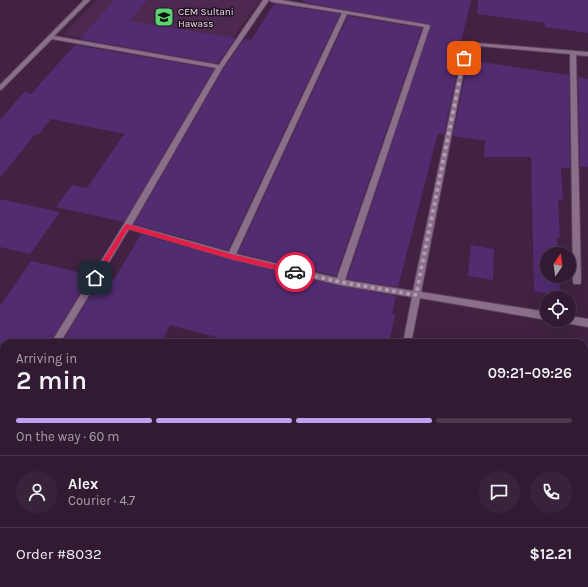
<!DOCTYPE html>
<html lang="en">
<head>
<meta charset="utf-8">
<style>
	:root { --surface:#311a32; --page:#39233a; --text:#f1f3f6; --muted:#a8a1ac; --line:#4c384d; --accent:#bca0f2 }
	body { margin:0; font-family:Karla,sans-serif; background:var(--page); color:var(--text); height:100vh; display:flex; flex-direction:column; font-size:15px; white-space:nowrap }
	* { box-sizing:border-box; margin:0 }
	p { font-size:13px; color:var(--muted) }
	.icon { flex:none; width:22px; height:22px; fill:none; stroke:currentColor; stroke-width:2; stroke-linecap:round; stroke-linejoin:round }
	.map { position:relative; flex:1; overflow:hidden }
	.panel { position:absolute; left:0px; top:339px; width:588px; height:248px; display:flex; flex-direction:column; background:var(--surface); border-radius:12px 12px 0 0; box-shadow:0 4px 16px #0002,0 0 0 1px var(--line) }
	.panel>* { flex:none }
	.needle { width:26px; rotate:13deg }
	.tools { position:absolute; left:540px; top:247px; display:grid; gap:8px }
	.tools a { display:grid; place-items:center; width:36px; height:36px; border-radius:50%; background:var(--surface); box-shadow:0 4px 16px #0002,0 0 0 1px var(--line); font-size:20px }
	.pin { position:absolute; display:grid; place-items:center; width:34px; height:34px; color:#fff; margin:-17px; border-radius:8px; box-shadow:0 2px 6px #0006 }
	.courier { position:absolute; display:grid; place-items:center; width:40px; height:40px; margin:-20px; border:3px solid #e11d48; border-radius:50%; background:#fff; color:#222; box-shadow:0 1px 5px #0007 }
	.head em { font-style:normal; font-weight:600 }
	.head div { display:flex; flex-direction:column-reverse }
	.head { display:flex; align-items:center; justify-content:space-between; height:68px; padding:0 16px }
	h1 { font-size:26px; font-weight:600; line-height:30px }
	.bar { display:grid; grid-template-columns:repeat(4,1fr); gap:6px 4px; align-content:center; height:48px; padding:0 16px }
	.bar i { height:5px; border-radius:3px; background:var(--line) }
	.bar .active { background:var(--accent) }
	.bar p { grid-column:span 4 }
	.line { display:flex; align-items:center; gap:10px; padding:0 16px; border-top:1px solid var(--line) }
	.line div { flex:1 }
	.round { display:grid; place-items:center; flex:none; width:42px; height:42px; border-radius:21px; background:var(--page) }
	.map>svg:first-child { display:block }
</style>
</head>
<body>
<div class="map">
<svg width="588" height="587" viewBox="0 0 588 587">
	<rect width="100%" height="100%" fill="#412242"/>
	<!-- built -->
	<path fill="#4e294f" d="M97,0h163l-47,66 -149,-32z"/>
	<!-- building -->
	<g fill="#512c70">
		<path d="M114,0h33l-17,21 106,17 -18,25 -138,-24z"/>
		<path d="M303,0h168l-14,59h3l-16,75 -6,-1 -40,154 -51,-8 84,-254 -128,-23z"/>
		<path d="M478,0h110v33l-43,-6v-4l-68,-9z"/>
		<path d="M274,4l66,10 -112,236 -94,-26 90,-156 20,-29 7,1z"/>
		<path d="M348,16l74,12 -86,248 -98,-23z"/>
		<path d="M75,45l139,24 -90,153 -68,-15 16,-22 15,3 37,-54 -73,-15 -12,15h-4l-35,44v-58l24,-28 7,2z"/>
		<path d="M468,60l101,15 1,93h-9l2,32 -5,-1 2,39 -3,-1 1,17h-11v22h12l1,20 -26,-5 -3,-134h-47l1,-16 -32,-5z"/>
		<path d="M578,77l10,2v88h-8z"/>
		<path d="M0,199l60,13 -30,42 -30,-7z"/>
		<path d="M141,234l90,26 109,26 56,10 -4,18h3l-6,29h-175l2,-6 -46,-12 -9,18h-99l39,-66 13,3z"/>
		<path d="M471,245l23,4 -1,31 -25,-4z"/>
		<path d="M31,261l60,14 -41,68h-50v-37z"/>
	</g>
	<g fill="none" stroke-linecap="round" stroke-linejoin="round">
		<defs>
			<g id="minor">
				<path d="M84,0h6l-36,36 165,29 44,-65h6l-46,67 -91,158 97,27 113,-239 -70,-11 -3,-2h12l148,25 1,1 -85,254 68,11 52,-249 123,10v4l-12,-1 5,227 -1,2h-6l-1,-2 -3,-228 -101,-9 -48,247 126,20v8l-127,-22 -9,45h-8l9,-46 -72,-12 -109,-26 -102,-30 -69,114h-9l73,-119 92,-156 -164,-29 -50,50 -2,1v-5zM347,14l77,13 -87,251 -101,-24z"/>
				<path d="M569,316l19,3v8l-22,-4 -1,-3h4z"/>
				<path d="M4,422v14l-4,3v-14z"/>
				<path d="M0,577l4,1v5h11l1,4h-16z"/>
				<path d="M354,583h10l-1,4h-10z"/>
			</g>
		</defs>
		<!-- minor casing -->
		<use href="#minor" stroke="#5d405e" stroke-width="2"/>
		<!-- minor -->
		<use href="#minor" fill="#8b6f8a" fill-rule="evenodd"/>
	</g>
	<!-- route -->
	<path fill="#e11d48" d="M127,224l104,30 64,15 3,3 -3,2 -64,-15 -103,-30 -31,51h-4v-4l32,-51z"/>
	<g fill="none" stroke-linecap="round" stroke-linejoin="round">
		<!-- done -->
		<path stroke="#b49cb4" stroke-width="4" stroke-dasharray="0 7.2" d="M295,272l45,10 76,13 48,-237"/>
	</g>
	<!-- icons -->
	<defs>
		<symbol id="school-square" viewBox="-11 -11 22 22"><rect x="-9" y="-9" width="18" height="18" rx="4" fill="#5bd56e" stroke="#201220"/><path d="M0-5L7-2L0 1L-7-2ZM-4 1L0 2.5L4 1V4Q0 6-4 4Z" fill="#111"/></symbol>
	</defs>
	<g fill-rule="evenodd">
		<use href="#school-square" x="153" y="6" width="22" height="22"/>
	</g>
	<g text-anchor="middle" stroke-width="3" stroke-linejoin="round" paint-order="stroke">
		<!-- far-poi labels -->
		<g font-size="10" fill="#f2def2" stroke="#201220" text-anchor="start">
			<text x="178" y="15">CEM Sultani<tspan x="178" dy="12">Hawass</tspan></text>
		</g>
	</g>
</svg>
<div class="tools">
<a><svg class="needle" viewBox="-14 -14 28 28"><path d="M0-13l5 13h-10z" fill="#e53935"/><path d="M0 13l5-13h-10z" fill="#a8a1ac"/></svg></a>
<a><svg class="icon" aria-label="locate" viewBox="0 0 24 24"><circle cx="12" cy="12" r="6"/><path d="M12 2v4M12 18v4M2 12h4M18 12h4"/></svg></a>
</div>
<div class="pin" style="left:464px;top:58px;background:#ea580c"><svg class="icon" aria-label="bag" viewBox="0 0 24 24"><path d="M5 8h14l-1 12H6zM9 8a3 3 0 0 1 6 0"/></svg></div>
<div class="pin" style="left:95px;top:278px;background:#1f2937"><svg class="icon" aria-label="home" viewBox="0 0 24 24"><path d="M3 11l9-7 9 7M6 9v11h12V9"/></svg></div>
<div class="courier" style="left:295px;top:272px"><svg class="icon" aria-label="car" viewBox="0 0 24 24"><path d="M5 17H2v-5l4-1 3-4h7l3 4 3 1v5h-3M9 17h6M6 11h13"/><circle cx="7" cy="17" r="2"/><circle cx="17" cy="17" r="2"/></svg></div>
<section class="panel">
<div class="head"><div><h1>2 min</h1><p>Arriving in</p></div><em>09:21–09:26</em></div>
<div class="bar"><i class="active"></i><i class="active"></i><i class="active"></i><i></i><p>On the way · 60 m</p></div>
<div class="line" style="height:72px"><a class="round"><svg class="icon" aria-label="person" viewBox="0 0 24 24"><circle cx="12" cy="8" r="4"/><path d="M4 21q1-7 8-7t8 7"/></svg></a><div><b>Alex</b><p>Courier · 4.7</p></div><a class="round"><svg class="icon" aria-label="chat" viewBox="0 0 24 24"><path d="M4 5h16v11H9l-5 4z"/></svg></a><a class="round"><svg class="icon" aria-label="phone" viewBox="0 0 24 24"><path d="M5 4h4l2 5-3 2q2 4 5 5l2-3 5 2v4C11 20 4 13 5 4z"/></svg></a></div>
<div class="line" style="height:52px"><div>Order #8032</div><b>$12.21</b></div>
</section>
</div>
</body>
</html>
